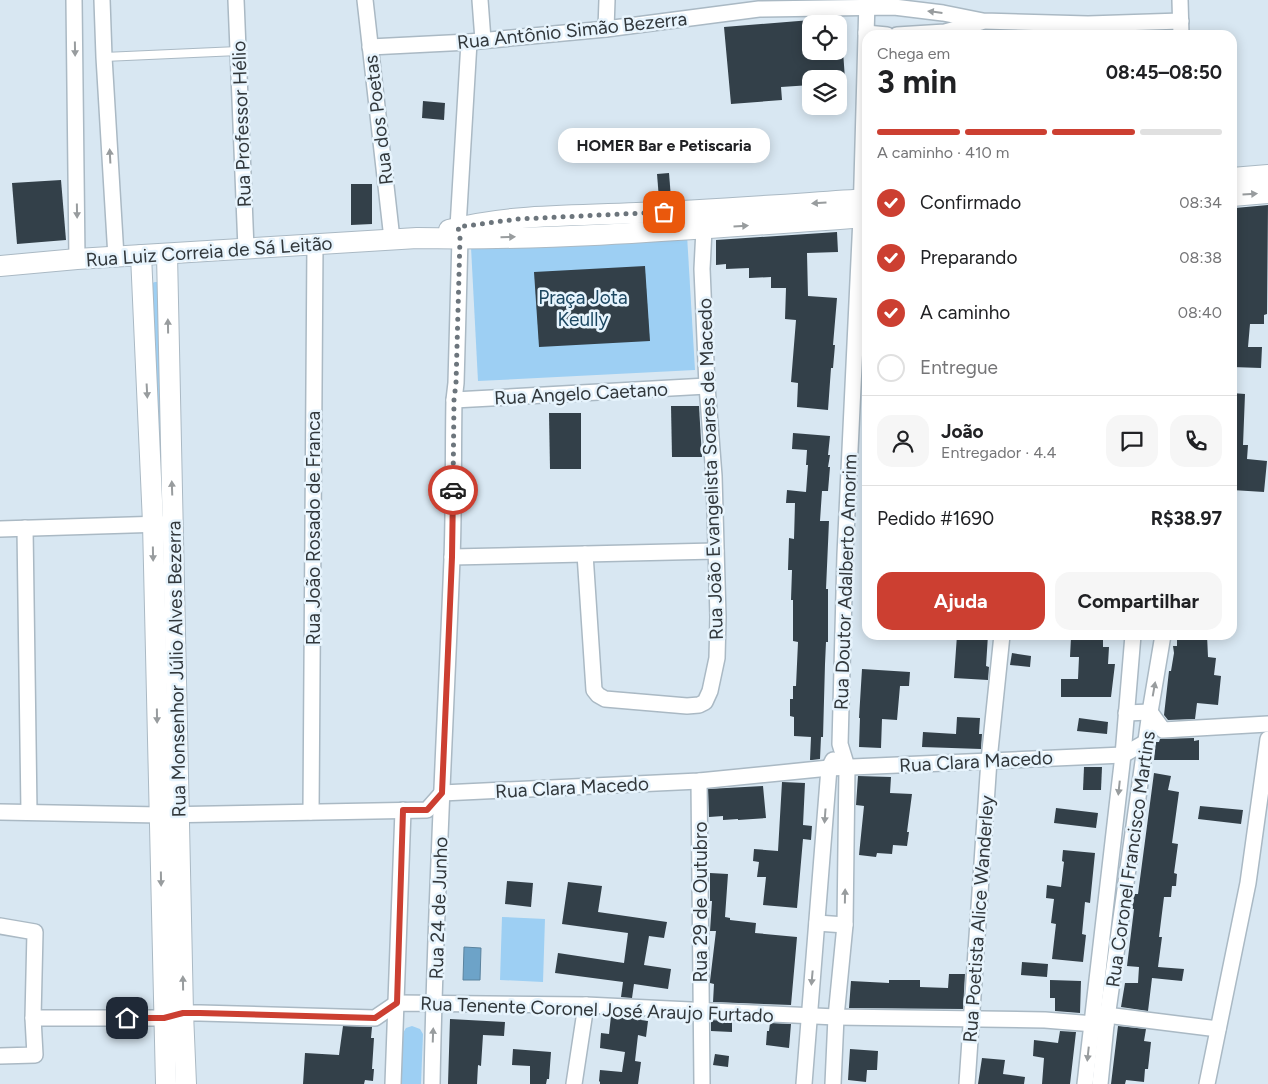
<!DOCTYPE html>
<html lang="pt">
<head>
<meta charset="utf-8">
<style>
	:root { --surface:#fff; --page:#f6f6f6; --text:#202124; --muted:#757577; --line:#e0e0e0; --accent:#cc3f31 }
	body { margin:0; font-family:Figtree,sans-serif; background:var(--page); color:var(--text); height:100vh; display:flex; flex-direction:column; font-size:19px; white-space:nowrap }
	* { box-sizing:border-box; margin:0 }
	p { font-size:16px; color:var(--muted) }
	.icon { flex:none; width:28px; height:28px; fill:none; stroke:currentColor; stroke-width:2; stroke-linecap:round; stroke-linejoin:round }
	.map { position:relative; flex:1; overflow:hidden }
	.sheet { position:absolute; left:862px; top:30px; width:375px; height:610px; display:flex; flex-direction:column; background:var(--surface); border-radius:15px; box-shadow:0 2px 12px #0003 }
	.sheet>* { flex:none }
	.fabs { position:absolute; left:802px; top:15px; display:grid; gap:10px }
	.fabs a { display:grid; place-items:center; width:45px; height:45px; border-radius:10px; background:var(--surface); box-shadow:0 2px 12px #0003; font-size:25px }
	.pin { position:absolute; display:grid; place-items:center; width:42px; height:42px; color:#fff; margin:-21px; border-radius:10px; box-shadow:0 2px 8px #0006 }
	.courier { position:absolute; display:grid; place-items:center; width:50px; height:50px; margin:-25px; border:4px solid #cc3f31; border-radius:50%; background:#fff; color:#222; box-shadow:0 1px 6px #0007 }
	.bubble { position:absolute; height:35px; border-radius:15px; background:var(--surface); box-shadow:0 2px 12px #0003; font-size:16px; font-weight:700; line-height:35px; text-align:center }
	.overview em { font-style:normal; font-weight:700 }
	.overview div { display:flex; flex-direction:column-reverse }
	.overview { display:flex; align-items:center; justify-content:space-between; height:85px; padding:0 15px }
	h1 { font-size:32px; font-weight:700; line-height:38px }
	.bar { display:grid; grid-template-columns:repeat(4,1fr); gap:8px 5px; align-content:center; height:60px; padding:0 15px }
	.bar i { height:6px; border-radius:4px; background:var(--line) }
	.bar .current { background:var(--accent) }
	.bar p { grid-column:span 4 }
	.line { display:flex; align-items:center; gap:12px; padding:0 15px; border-top:1px solid var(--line) }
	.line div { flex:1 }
	.round { display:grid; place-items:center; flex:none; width:52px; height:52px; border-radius:15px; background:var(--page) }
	ol { padding:0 15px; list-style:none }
	li { display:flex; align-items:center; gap:15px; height:55px }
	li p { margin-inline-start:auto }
	li .icon { padding:5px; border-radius:50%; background:var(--accent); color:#fff; stroke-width:4 }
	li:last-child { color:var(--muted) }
	li i { width:28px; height:28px; border:2px solid var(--line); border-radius:50% }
	.button { display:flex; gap:10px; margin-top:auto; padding:10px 15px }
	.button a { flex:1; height:58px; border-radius:15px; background:var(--accent); color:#fff; font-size:20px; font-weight:700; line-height:58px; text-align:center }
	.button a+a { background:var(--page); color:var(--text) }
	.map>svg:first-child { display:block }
</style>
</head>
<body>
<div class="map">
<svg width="1268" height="1084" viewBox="0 0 1268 1084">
	<rect width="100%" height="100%" fill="#d8e7f2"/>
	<!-- green -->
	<g fill="#9dcff3">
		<path d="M687,235l8,135 -217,11 -7,-134z"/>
		<path d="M155,282h3l5,224h-4l-7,-223z"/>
		<path d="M502,917l43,2 -2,63 -43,-2z"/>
		<path d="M412,1026l8,3 3,5 -2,50h-20l2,-51 3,-5z"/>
	</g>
	<!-- water -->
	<path fill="#6da3c8" stroke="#5b839e" d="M464,947l17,1 -1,32h-17z"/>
	<!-- building -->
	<g fill="#334049">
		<path d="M811,20v31h32l2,28h-34v6l-30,2 1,13 -51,4 -7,-77z"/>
		<path d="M423,101l22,2 -1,17 -22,-2z"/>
		<path d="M669,173l2,25 -12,1 -2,-25z"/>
		<path d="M61,180l5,60 -49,4 -5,-61z"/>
		<path d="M351,184h21v40l-21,1z"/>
		<path d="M1268,205l-1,109 -3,1v9h-14l-2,23h14l-1,21 -29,-1v-71h3l1,-25h-4v-49l3,-14z"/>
		<path d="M837,232l1,20 -31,1 1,43 29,2 -4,47h2l-2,23h-2l-3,42 -31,-3 1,-24 -7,-1 5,-62 -11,-1 1,-31h-15v-11l-22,1v-10l-23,1v-5l-10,1v-25z"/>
		<path d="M645,266l5,75 -111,6 -5,-75z"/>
		<path d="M1232,393l13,1 -2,51h5l-1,14 20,2 -3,31 -32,-2z"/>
		<path d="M671,406h28l3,51h-30z"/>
		<path d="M549,413h32v56h-31z"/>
		<path d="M793,433l37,3 -2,19h2l-2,12h2l-2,24h-6l-2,30h9l-3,68h2v53h-2l-1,22 -2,73h-2l-1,22 -8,1h-2l1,-23 -17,-1v-19l-4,-1v-17h3v-13h3l2,-44 -5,-1v-41h-2l1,-30h-4l1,-32 5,1 1,-36h-9l1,-13 19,2 2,-27h-2l1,-15 -15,-1z"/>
		<path d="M957,635h31l-2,31 3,1 -1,13 -34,-2z"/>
		<path d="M1177,635h30l1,22 8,1 -2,17 7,1 -3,29 -21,-2 -2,16 -27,1 -4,-5 5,-44h2l3,-18 -1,-7h4z"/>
		<path d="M1071,637h32v10h6l-1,17h7l-4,33h-50v-18h17l1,-22h-9z"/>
		<path d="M1012,653l19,3 -1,11 -20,-2z"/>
		<path d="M862,669l48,3 -1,14h-9l-3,34 -15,-1 -1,29 -22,-1 1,-29h-1z"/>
		<path d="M957,717l23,1 -1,16h3l-1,15 -59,-2 1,-15 33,2z"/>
		<path d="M1079,718l29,4 -1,12 -30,-3z"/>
		<path d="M1194,738v3l5,-1v20h-45l2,-18h3l1,-3z"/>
		<path d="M1084,767h18l-1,23h-18z"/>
		<path d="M1154,773l17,3 -3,14 11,2 -7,51 6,1 -4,29 3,1 -1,12h-4l-1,11h-7l-5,40h3l-4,30 26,2 -2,12 -30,-3 -4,33 -27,-4 4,-24h13l1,-16 -12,-1 7,-57h-2l2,-15h4z"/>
		<path d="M858,776l33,1 -1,16 22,1 -5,38h2l-2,14 -14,-1 -1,9 -15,-1 -1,4 -17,-2 5,-49 -8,-1z"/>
		<path d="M782,782l23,1 -2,42 9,1 -1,14 -8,-1 -6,69 -34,-3 3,-28h-9l2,-15 -6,-1 1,-12 24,2z"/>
		<path d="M763,786l3,32 -28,2v-1l-15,1v-4l-14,1 -1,-28z"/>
		<path d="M1200,806l43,4 -2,14 -43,-5z"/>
		<path d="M1056,808l42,5 -2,15 -42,-5z"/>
		<path d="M1063,850l32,3 -5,50 -5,-1 -3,32 4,1 -3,27 -31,-3 4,-35 -5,-1 3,-24 -8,-1 1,-13 14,2 3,-25 -2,-1z"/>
		<path d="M710,873l18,1 -3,43 5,1v2l26,3 -1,10 42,4 -6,68 -78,-3 1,-18 -4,-1v-2l6,-50h-6l2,-30h-2z"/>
		<path d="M507,881l26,2 -2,24 -26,-3z"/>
		<path d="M568,882l34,4 -4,26 69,10 -3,16 -15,-2 -5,29 27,4 -3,20 -34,-5 -2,14 -11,-1 2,-15 -68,-9 3,-20 66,10 4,-30 -66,-9z"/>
		<path d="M1022,962l26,2 -1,13 -26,-2z"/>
		<path d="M949,974h16l-2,35 -114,-1 2,-27 38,2v-3h31v7l28,1z"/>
		<path d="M1050,980l31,1 -1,32 -25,-2v-13h-5z"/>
		<path d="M611,1016l31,1 -1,3 7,1 -2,16 -8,-2 -3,26 6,1 -3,22h-38v-2l-1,-1 1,-11 22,2 3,-20 -25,-4 1,-15 8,1z"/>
		<path d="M450,1019l55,3 -1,14 -21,-1 -2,31 -3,-1 -1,19h-29z"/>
		<path d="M711,1020l21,1v11l-21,-1z"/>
		<path d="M770,1023l21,1 -2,24 -23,-3 1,-14h2z"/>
		<path d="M343,1026l29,1 -1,11h3l-2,31h2l-1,12 -8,-1 -1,4h-61l2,-31 34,2z"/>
		<path d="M1118,1026l28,3 -2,12 7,1 -3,27h-3l-1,13 -18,-2 -1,4h-14z"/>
		<path d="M1060,1031l16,1 -6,52h-28l2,-26 -11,-2 1,-16 24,3z"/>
		<path d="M513,1049l38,3 -2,27h-2l-1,5h-16v-18l-18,-1z"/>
		<path d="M850,1049l28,2 -1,19h-10l-1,12 -18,-2z"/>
		<path d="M715,1054l14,2 -1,11 -15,-2z"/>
		<path d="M982,1058l23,2 -2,14 22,3 -1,7h-46z"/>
	</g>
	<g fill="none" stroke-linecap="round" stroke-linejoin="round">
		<defs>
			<path id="lane" d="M104,57l134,-6"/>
			<g id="street">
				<path d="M74,0l3,259"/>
				<path d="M102,0l2,57 12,200"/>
				<path d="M236,0l10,249"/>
				<path d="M365,0l27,239"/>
				<path d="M480,0l3,40"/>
				<path d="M1180,0l1,35"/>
				<path d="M606,29l1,-29"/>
				<path d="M866,33l21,2"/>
				<path d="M897,35l48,-3 36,-10"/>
				<path d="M370,47l99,-5 137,-13 153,-20 135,-2 49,6 40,8 105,3 93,-3"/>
				<path d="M454,400l253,-14"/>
				<path d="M25,528l4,284"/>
				<path d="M0,529l163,-5"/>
				<path d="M585,554l9,136 4,5 7,4 82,7 12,-1 6,-3 5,-11 7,-33 1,-41 -4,-141 -7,-90 -5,-117 2,-40"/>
				<path d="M452,557l264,-6"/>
				<path d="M1126,713l24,-1 13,18 105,-6"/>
				<path d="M699,781l3,303"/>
				<path d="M0,812l160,3 267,-5 15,-17 257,-12 130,-13 294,-13 23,-13"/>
				<path d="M311,812l4,-568"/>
				<path d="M817,923l28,2"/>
				<path d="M0,926l35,6 -2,86 2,37 -35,1"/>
				<path d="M1098,1014l120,15"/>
				<path d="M33,1018h131l19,-5h17l175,5 22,-15 189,2 250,12 209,3 61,5"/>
				<path d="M393,1084l10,-274"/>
				<path d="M432,1084c3,-175 13,-350 20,-525 2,-53 1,-106 2,-159l2,-17 4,-145 -2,-11 11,-185"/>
				<path d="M574,1084l12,-79"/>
				<path d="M804,1084l25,-316 4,-8"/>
				<path d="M833,1084l3,-67 9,-92 2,-158 -7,-23 5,-189 16,-337 6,-218"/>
				<path d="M967,1084l22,-324 13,-125"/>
				<path d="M1085,1084l38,-329 10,-120"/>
				<path d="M1100,1084l6,-59 44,-313 13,-77"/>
				<path d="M1207,1084l41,-201 20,-144"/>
			</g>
			<g id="secondary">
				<path d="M1232,178l36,-3"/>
				<path d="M1232,196l36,-3"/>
				<path d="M449,230c60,-16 125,-14 188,-17 77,-3 154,-9 231,-14"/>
				<path d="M167,254l16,759 3,71"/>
				<path d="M141,255l12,268 13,561"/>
				<path d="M0,266l77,-7 340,-21c150,3 301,-11 451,-21"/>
			</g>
		</defs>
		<!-- lane casing -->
		<use href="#lane" stroke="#aab9c4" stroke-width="10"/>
		<!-- street casing -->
		<use href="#street" stroke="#aab9c4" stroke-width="18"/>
		<!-- secondary casing -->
		<use href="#secondary" stroke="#aab9c4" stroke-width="22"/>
		<!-- lane -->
		<use href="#lane" stroke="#fff" stroke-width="8"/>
		<!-- street -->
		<use href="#street" stroke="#fff" stroke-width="15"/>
		<!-- secondary -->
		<use href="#secondary" stroke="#fff" stroke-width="20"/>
	</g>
	<!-- one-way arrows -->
	<defs><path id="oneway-solid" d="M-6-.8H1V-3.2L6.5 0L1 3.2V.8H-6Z" transform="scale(1.25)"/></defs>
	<g fill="#989c9e">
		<use href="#oneway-solid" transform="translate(935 12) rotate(-173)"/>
		<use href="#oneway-solid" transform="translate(75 49) rotate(89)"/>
		<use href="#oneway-solid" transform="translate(110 156) rotate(-93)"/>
		<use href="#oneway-solid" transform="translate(1250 194) rotate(-4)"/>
		<use href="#oneway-solid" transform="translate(819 203) rotate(176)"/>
		<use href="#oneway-solid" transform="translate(77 211) rotate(89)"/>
		<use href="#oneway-solid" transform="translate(741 226) rotate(-4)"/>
		<use href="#oneway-solid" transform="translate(508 237) rotate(-2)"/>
		<use href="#oneway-solid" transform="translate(168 326) rotate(-91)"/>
		<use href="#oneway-solid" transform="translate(147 391) rotate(87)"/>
		<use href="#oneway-solid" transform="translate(172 488) rotate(-92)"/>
		<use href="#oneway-solid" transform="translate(153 554) rotate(89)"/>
		<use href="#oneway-solid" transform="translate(1154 689) rotate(-80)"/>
		<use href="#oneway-solid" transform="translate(157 716) rotate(89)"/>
		<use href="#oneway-solid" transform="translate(1119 788) rotate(96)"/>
		<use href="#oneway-solid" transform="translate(825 816) rotate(94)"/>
		<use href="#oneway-solid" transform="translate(161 879) rotate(89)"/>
		<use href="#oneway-solid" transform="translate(845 896) rotate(-89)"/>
		<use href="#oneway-solid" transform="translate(812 978) rotate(95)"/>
		<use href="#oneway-solid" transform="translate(183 983) rotate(-91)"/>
		<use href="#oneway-solid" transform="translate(433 1035) rotate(-88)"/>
		<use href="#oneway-solid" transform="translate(1088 1054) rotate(96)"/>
	</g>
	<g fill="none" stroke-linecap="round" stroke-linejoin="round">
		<!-- done -->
		<path stroke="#6c757c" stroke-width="5" stroke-dasharray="0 9" d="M453,490l1,-90 2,-17 4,-145 -2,-11 60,-8 146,-7"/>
		<!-- route -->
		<path stroke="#cc3f31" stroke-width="6" d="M127,1018h37l19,-5h17l175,5 22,-15 6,-193h24l15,-17 10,-236 1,-67"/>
	</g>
	<g text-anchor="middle" stroke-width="5" stroke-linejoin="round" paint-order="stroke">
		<!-- street labels -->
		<g font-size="19" fill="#32383c" stroke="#e7f4fd">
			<text transform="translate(572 30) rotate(-6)" y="7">Rua Antônio Simão Bezerra</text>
			<text transform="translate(378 120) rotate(-97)" y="7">Rua dos Poetas</text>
			<text transform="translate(241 124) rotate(-92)" y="7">Rua Professor Hélio</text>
			<text transform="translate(209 251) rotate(-4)" y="7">Rua Luiz Correia de Sá Leitão</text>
			<text transform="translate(581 393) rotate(-3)" y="7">Rua Angelo Caetano</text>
			<text transform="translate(710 469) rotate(-92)" y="7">Rua João Evangelista Soares de Macedo</text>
			<text transform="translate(313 528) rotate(-90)" y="7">Rua João Rosado de Franca</text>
			<text transform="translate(845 582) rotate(-88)" y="7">Rua Doutor Adalberto Amorim</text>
			<text transform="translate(176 669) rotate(-91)" y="7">Rua Monsenhor Júlio Alves Bezerra</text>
			<text transform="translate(976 761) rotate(-3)" y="7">Rua Clara Macedo</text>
			<text transform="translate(572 787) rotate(-3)" y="7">Rua Clara Macedo</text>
			<text transform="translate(1130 859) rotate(-82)" y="7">Rua Coronel Francisco Martins</text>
			<text transform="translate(700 902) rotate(-90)" y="7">Rua 29 de Outubro</text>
			<text transform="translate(438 908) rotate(-88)" y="7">Rua 24 de Junho</text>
			<text transform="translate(978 919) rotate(-86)" y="7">Rua Poetista Alice Wanderley</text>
			<text transform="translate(597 1009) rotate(2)" y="7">Rua Tenente Coronel José Araujo Furtado</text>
		</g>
		<!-- park labels -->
		<g font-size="19" fill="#1b4660" stroke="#e7f4fd">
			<text x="583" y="304">Praça Jota<tspan x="583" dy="22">Keully</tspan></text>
		</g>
	</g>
</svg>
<div class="fabs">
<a><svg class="icon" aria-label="locate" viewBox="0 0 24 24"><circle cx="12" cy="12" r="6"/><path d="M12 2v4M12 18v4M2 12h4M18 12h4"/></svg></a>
<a><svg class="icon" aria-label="layers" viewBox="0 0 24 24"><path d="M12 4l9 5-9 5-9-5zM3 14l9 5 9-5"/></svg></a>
</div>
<div class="pin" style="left:664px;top:212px;background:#ea580c"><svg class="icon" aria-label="bag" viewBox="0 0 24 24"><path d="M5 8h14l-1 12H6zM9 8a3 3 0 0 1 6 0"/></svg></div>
<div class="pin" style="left:127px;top:1018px;background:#1f2937"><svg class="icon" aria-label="home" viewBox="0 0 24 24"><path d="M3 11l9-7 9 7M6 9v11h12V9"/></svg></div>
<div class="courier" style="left:453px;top:490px"><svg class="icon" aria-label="car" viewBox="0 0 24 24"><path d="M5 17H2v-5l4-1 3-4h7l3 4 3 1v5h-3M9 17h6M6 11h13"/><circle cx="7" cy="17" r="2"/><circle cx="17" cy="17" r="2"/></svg></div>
<div class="bubble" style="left:558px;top:128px;width:212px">HOMER Bar e Petiscaria</div>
<section class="sheet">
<div class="overview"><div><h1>3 min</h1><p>Chega em</p></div><em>08:45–08:50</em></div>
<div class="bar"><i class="current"></i><i class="current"></i><i class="current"></i><i></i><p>A caminho · 410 m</p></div>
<ol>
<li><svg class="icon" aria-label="check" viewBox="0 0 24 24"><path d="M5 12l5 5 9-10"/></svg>Confirmado<p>08:34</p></li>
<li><svg class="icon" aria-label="check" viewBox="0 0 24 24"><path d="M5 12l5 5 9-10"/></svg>Preparando<p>08:38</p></li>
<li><svg class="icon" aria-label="check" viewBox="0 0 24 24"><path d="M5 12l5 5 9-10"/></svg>A caminho<p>08:40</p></li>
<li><i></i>Entregue</li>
</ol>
<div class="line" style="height:90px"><a class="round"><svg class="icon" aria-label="person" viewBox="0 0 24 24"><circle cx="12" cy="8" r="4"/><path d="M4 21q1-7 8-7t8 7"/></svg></a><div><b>João</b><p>Entregador · 4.4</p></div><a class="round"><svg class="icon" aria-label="chat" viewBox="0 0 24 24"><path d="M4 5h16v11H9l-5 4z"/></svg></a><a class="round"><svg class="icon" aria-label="phone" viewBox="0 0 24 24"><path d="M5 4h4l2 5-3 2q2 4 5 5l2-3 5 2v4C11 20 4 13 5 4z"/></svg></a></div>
<div class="line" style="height:65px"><div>Pedido #1690</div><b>R$38.97</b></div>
<div class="button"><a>Ajuda</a><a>Compartilhar</a></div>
</section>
</div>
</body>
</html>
